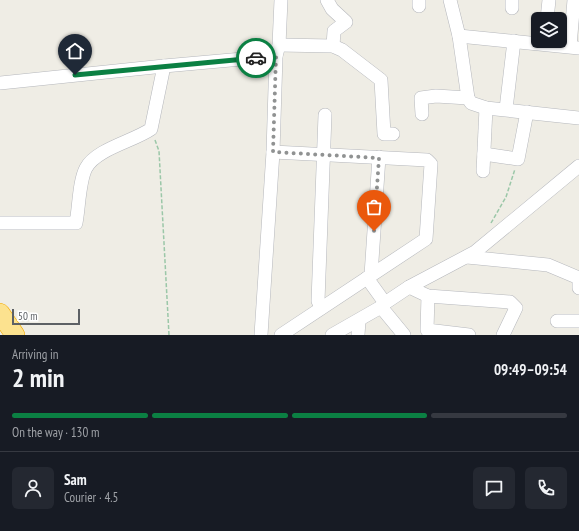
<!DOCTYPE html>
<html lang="en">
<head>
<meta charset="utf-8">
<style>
	:root { --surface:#171b24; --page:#242831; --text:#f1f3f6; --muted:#9ea1a6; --line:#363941; --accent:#0b8043 }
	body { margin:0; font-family:"PT Sans Narrow",sans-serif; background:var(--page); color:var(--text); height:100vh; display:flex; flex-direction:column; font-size:15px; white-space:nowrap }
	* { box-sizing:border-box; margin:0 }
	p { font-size:13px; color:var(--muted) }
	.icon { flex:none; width:22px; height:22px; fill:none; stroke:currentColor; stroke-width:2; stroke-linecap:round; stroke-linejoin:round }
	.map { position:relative; height:335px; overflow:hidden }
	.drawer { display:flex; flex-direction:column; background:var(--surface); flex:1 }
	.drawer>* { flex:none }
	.fabs { position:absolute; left:531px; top:12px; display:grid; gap:8px }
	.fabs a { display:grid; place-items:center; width:36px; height:36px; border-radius:6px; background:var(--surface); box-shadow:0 1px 3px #0004; font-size:20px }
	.scale { position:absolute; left:12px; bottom:10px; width:68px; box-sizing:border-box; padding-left:4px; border:2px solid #5d6165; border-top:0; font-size:11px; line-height:14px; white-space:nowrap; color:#5d6165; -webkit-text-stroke:3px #fff; paint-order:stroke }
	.pin { position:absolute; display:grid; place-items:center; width:34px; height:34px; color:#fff; margin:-41px -17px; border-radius:50% 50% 50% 0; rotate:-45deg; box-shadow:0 0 4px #0007 }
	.pin .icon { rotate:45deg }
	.courier { position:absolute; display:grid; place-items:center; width:40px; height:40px; margin:-20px; border:3px solid #0b8043; border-radius:50%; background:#fff; color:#222; box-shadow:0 1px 5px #0007 }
	.summary em { font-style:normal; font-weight:600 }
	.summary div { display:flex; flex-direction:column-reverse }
	.summary { display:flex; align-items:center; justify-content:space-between; height:68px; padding:0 12px }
	h1 { font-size:26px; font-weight:600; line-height:30px }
	.bar { display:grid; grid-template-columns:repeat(4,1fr); gap:6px 4px; align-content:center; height:48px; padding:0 12px }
	.bar i { height:5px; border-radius:3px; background:var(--line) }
	.bar .current { background:var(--accent) }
	.bar p { grid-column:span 4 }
	.line { display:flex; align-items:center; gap:10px; padding:0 12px; border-top:1px solid var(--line) }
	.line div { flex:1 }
	.round { display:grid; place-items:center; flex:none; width:42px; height:42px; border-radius:6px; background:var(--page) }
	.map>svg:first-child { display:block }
</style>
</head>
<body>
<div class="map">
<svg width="579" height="335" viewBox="0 0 579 335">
	<rect width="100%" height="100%" fill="#efede5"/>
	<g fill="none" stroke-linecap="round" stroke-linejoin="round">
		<defs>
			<g id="minor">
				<path d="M327,0l5,9 14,13 -12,9 -1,15"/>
				<path d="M450,0l9,36 9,62 3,5 15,5 93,10"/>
				<path d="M419,6v-6"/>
				<path d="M512,8v-8"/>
				<path d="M547,19l2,-19"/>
				<path d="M459,36l120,12"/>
				<path d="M279,45l54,1 9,4 39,30 3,54h9"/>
				<path d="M570,46l4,-46"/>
				<path d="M0,83l164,-17 112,-10"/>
				<path d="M506,109l8,-68"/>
				<path d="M422,114l-1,-16 15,-2 32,2"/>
				<path d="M273,152l154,8 4,4 -5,75 -145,96"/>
				<path d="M484,154l34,5 9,-47"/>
				<path d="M483,171l3,-63"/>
				<path d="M0,223h76c3,-15 3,-42 10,-55 10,-19 48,-27 65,-39l13,-63"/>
				<path d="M467,257l81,8 31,13v10"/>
				<path d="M371,275l8,-118"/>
				<path d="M367,278l18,25"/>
				<path d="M409,287l19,9 82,6 6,6 -13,27"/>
				<path d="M428,296l-1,34 42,5"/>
				<path d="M381,307l23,28"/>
				<path d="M321,308l-3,-7 7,-186"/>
				<path d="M557,321h22"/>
				<path d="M261,335l12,-183 3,-96 3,-11 2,-45"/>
				<path d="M332,335l49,-28 4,-4 24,-16 66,-35 104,-86"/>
				<path d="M358,335l1,-14"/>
			</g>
			<path id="highway" d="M0,313l15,22"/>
		</defs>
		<!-- minor casing -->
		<use href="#minor" stroke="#b5b7bc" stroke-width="14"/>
		<!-- highway casing -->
		<use href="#highway" stroke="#f3aa01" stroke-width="20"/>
		<!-- path -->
		<g stroke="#9bc7a8" stroke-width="1.5" stroke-dasharray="4 2" stroke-linecap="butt">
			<path d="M155,140l4,11 10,184"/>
			<path d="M491,223l15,-26 9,-28"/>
		</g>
		<!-- minor -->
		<use href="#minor" stroke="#fff" stroke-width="13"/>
		<!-- highway -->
		<use href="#highway" stroke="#fce28f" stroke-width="19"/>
	</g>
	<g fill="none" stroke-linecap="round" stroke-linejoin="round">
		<!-- done -->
		<path stroke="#909292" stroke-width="4" stroke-dasharray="0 7.2" d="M256,58l20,-2 -3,96 106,6 -5,73"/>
		<!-- route -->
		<path stroke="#0b8043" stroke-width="5" d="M75,75l181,-17"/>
	</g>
</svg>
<div class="fabs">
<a><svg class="icon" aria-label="layers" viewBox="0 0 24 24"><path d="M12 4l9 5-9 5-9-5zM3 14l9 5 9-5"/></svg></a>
</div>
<div class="scale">50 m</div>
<div class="pin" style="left:374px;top:231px;background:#ea580c"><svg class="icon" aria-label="bag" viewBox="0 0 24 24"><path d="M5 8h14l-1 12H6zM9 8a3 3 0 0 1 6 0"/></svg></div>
<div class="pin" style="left:75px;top:75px;background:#1f2937"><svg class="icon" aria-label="home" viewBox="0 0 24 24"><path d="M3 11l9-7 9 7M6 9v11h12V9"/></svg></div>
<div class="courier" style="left:256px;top:58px"><svg class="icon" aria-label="car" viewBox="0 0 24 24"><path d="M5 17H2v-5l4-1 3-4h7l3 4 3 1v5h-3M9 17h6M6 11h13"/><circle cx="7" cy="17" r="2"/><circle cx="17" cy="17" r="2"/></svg></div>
</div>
<section class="drawer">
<div class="summary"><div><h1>2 min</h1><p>Arriving in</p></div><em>09:49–09:54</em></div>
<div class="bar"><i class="current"></i><i class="current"></i><i class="current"></i><i></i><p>On the way · 130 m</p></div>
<div class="line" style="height:72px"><a class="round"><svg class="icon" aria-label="person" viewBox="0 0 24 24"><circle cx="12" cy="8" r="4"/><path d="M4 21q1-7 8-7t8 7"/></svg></a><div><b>Sam</b><p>Courier · 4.5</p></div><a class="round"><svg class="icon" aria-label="chat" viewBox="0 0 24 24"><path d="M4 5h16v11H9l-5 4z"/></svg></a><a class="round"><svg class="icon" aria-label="phone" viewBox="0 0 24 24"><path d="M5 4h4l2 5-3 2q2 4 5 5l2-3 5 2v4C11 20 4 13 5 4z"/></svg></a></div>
</section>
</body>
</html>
